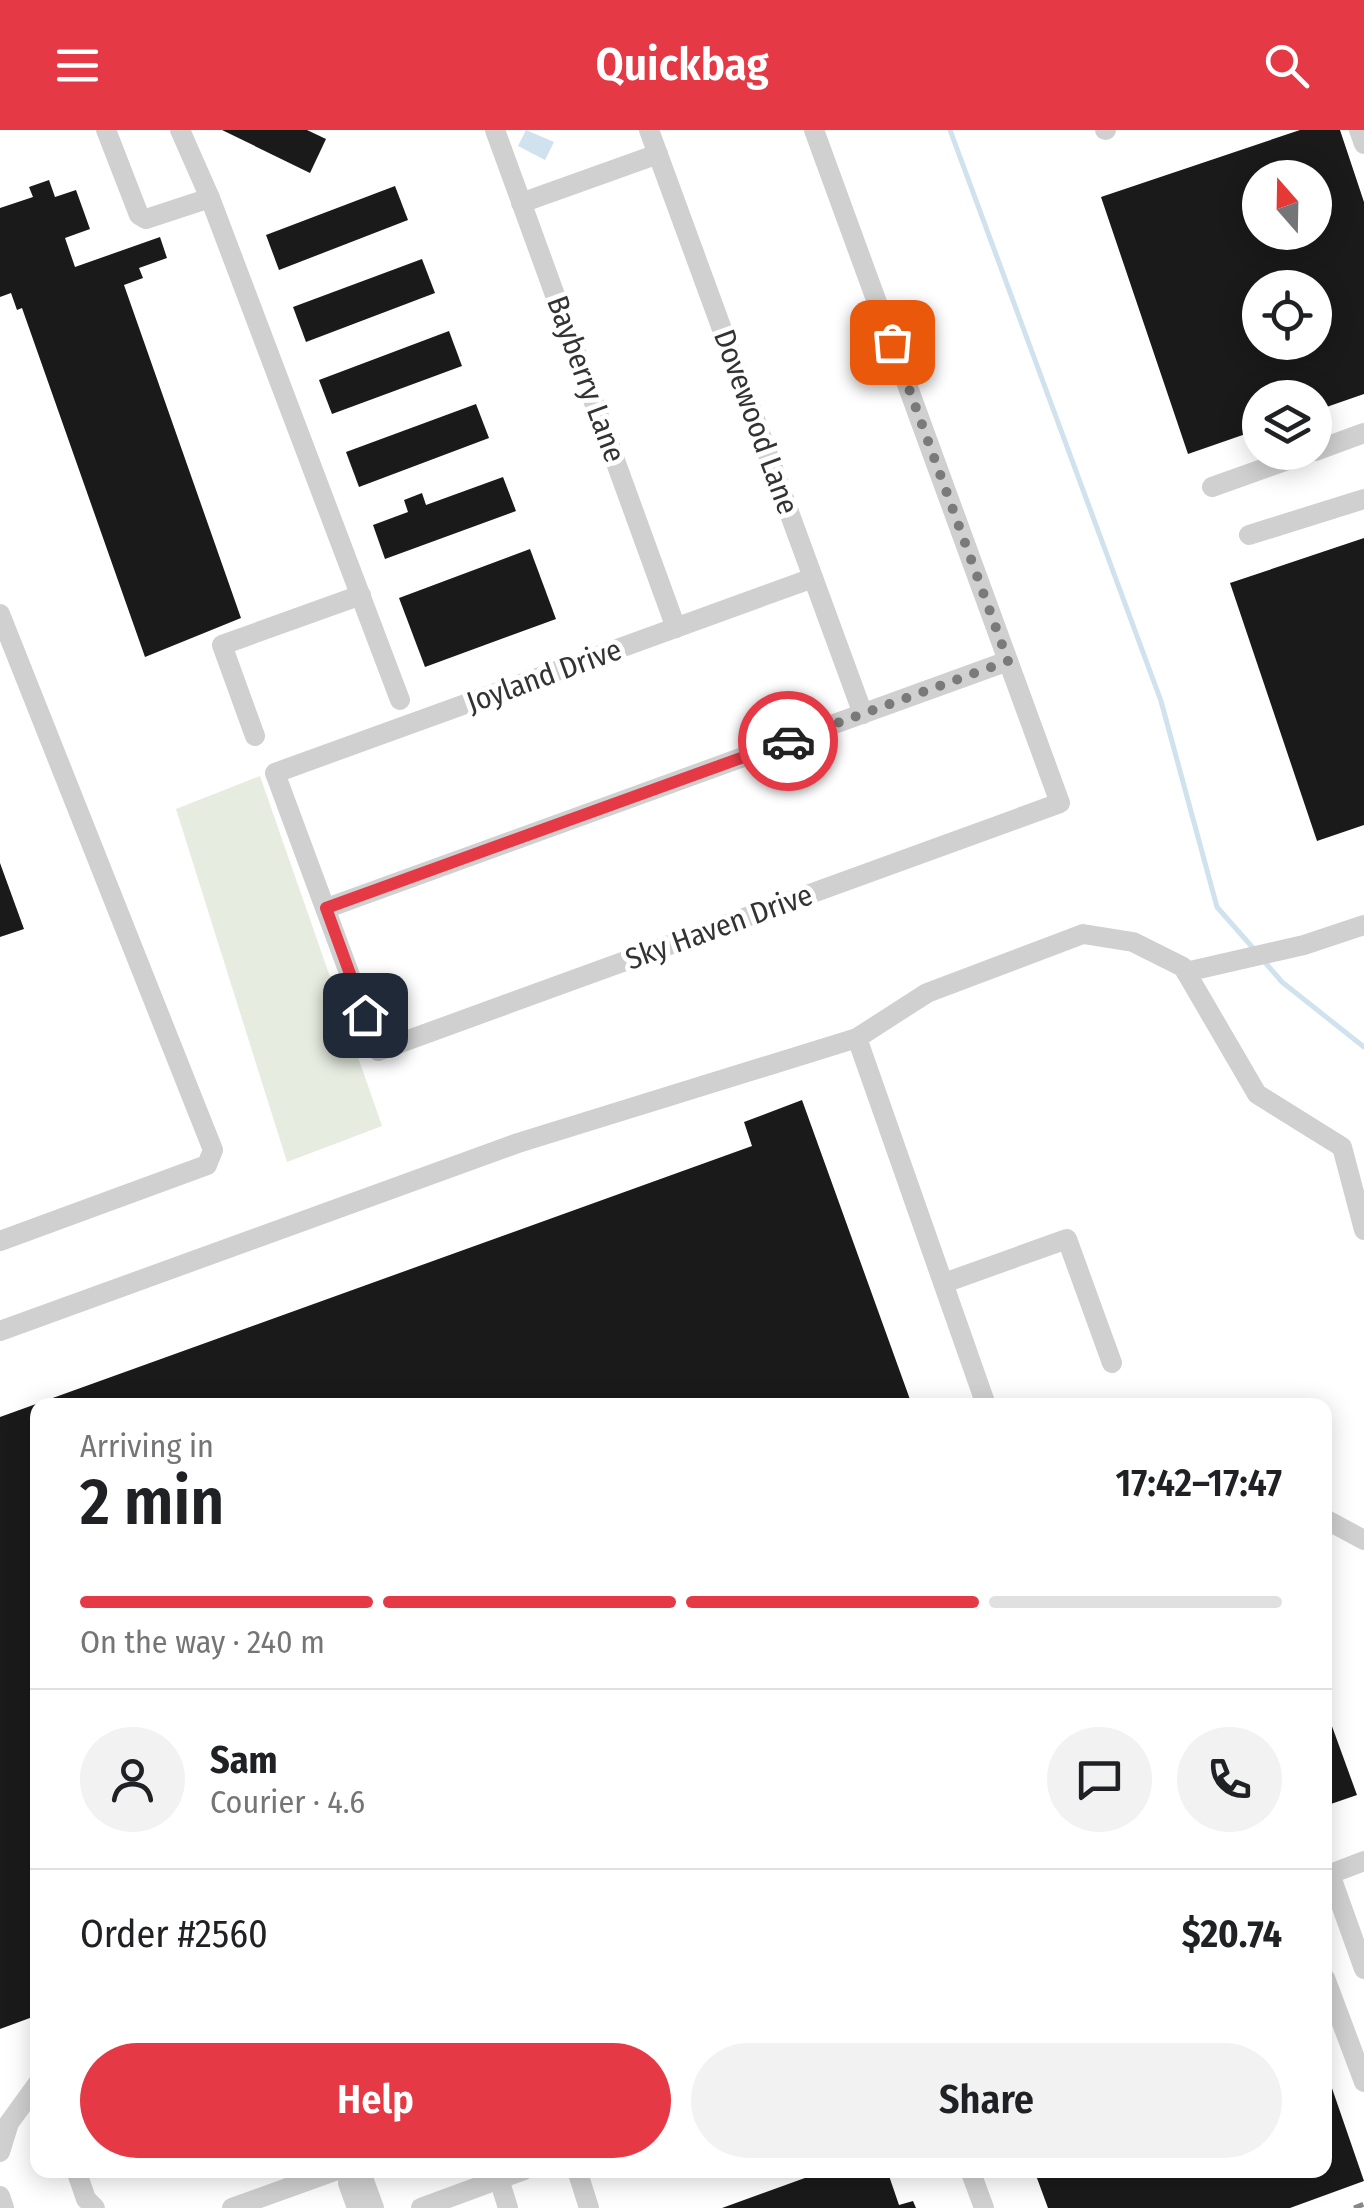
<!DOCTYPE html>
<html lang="en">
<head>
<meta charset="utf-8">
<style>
	:root { --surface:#fff; --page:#f2f2f2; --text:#202124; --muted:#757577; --line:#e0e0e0; --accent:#e63946 }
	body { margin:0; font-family:"Fira Sans Condensed",sans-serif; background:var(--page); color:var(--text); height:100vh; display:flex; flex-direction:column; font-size:38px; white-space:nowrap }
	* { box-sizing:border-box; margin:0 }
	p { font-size:32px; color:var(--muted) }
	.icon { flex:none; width:55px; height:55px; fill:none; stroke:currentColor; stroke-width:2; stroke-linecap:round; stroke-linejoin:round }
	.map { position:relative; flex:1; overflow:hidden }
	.side { position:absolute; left:30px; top:1268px; width:1302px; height:780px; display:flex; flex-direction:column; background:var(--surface); border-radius:20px; box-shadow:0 5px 25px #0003 }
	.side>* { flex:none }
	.needle { width:65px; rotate:340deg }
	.controls { position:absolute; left:1242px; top:30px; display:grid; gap:20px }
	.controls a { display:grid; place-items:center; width:90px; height:90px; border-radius:50%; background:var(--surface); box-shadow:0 5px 25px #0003; font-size:50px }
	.pin { position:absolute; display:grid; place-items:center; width:85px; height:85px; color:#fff; margin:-42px; border-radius:20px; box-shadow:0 5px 15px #0006 }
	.courier { position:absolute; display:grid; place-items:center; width:100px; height:100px; margin:-50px; border:8px solid #e63946; border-radius:50%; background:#fff; color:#222; box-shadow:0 2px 12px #0007 }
	.overview em { font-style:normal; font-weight:600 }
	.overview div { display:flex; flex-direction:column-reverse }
	.overview { display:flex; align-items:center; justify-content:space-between; height:170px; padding:0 50px }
	h1 { font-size:65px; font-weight:600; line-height:75px }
	.bar { display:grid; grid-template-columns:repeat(4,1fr); gap:15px 10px; align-content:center; height:120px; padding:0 50px }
	.bar i { height:12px; border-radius:8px; background:var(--line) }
	.bar .selected { background:var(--accent) }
	.bar p { grid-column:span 4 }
	.line { display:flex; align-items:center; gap:25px; padding:0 50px; border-top:2px solid var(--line) }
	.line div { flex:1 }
	.round { display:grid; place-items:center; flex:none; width:105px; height:105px; border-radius:52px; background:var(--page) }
	.primary-button { display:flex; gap:20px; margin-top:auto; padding:20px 50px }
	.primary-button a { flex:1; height:115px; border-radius:60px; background:var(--accent); color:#fff; font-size:40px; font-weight:600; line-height:115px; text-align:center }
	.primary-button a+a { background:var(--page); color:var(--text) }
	header { display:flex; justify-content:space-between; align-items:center; height:130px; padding:0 50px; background:var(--accent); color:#fff; font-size:45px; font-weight:600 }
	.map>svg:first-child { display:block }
</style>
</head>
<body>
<header><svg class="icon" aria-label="menu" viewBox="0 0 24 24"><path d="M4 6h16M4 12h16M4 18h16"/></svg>Quickbag<svg class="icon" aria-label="search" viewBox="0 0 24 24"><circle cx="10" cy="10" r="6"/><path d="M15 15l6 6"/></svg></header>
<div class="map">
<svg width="1364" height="2078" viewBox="0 0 1364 2078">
	<rect width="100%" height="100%" fill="#fff"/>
	<!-- green -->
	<path fill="#e6ecdf" d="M260,646l122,350 -95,36 -111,-353z"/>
	<!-- water -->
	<path fill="#cfe2ee" d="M526,0l28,12 -9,18 -27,-14z"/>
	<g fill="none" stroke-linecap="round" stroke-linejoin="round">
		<!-- stream -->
		<g stroke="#cfe2ee" stroke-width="5">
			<path d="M950,0l211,571 56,206 36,41"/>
			<path d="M1263,830l19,22 82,65"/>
		</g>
	</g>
	<!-- building -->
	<g fill="#1a1a1a" fill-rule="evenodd">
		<path d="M222,0h85l19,9 -16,34z"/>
		<path d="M1300,0h40l24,72v192l-49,17v-13h-55v31l-72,25 -87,-257zM1260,48h55v54h-55zM1260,158h55v54h-55z"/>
		<path d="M49,50l6,17 21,-7 14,39 -25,9 10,29 85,-30 7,21 -28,10 4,10 -19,7 117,333 -96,39 -123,-349 -5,2 -6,-17 -11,4v-89l33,-11 -4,-10z"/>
		<path d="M395,56l13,34 -129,50 -13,-35z"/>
		<path d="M422,129l13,34 -129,49 -13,-35z"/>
		<path d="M449,201l13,35 -130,48 -13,-34z"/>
		<path d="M476,274l13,34 -130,49 -13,-35z"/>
		<path d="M503,347l13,34 -131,48 -12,-34 35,-13 -4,-12 18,-7 4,12z"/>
		<path d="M1364,408v287l-47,16 -87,-258z"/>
		<path d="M530,419l26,70 -131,48 -26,-69z"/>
		<path d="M0,733l24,66 -24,8z"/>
		<path d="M802,970l110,305h-874v610l-38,14v-612l752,-271 -8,-24z"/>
		<path d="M1325,1577l32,88 -32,11z"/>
		<path d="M1325,1938l39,113 -74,27h-242l-14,-38h291z"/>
		<path d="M827,2040h60l12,35 14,-4 3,7h-194z"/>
	</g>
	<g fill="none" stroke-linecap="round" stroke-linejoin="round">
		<!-- minor -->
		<g stroke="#d0d0d0" stroke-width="20">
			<path d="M106,0l33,85 7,4 64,-21"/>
			<path d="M180,0l30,68 190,502"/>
			<path d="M495,0l181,498"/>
			<path d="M649,0l214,584"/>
			<path d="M1105,0h1"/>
			<path d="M1359,0l5,14"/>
			<path d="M521,73l137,-49"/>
			<path d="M1315,321l49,-18"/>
			<path d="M1212,357l98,-35"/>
			<path d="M1249,405l115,-36"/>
			<path d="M813,448l-538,195 103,278 682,-248 -246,-673"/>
			<path d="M0,484l213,536 -6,15 -207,76"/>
			<path d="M255,606l-33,-91 139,-50"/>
			<path d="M327,778l681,-247"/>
			<path d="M1186,842l118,-27 60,-20"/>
			<path d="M857,908l70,-45 156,-59 50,8 50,25 74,127 85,53 22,83"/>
			<path d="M944,1153l123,-44 45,124"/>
			<path d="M0,1201l518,-188 339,-105 129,367"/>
			<path d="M1325,1389l39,21"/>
			<path d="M1330,1744l34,95"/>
			<path d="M1325,1746l39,-15"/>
			<path d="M1325,1848l39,104"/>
			<path d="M0,2022l9,-29 29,-40"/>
			<path d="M76,2040l10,29 9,9"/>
			<path d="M349,2040l-1,13 9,25"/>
			<path d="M355,2040l8,8 11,30"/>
			<path d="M577,2040l12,38"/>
			<path d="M970,2040l14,38"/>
			<path d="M499,2049l9,29"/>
			<path d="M0,2066l4,12"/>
			<path d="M232,2078l105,-38"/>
			<path d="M421,2078l103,-38"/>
		</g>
		<!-- rail -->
		<path stroke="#888" stroke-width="5" stroke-dasharray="10 8" stroke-linecap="butt" d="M1354,2078l10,-4"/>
	</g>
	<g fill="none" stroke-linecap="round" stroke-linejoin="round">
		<!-- done -->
		<path stroke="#7a7a7a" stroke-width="10" stroke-dasharray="0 18" d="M788,611l220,-80 -116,-319"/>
		<!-- route -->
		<path stroke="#e63946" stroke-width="12" d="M365,885l-39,-107 462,-167"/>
	</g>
	<g text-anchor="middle" stroke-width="10" stroke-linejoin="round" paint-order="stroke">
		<!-- street labels -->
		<g font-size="30" fill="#333" stroke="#fff">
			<text transform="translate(586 249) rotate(70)" y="10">Bayberry Lane</text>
			<text transform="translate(756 292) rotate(70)" y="10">Dovewood Lane</text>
			<text transform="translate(544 546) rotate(-20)" y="10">Joyland Drive</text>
			<text transform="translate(719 797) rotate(-20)" y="10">Sky Haven Drive</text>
		</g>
	</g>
</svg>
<div class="controls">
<a><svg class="needle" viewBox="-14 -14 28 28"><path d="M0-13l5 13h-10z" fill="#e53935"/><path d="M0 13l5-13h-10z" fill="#757577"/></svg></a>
<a><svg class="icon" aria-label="locate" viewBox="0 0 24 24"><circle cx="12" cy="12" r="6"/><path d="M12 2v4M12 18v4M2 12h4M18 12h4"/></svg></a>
<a><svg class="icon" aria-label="layers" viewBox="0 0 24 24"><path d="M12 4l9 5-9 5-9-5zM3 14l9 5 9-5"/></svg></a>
</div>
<div class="pin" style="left:892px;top:212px;background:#ea580c"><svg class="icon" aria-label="bag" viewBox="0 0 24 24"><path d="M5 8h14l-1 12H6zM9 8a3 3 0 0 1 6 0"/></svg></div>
<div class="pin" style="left:365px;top:885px;background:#1f2937"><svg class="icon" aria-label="home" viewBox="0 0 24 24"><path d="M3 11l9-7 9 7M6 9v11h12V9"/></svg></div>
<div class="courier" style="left:788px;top:611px"><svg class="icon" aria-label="car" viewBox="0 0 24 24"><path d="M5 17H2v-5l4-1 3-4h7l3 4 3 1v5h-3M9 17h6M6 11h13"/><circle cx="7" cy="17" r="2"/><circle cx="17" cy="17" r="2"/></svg></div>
<section class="side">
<div class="overview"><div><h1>2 min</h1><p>Arriving in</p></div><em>17:42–17:47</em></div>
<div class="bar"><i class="selected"></i><i class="selected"></i><i class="selected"></i><i></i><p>On the way · 240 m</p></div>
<div class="line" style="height:180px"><a class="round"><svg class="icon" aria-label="person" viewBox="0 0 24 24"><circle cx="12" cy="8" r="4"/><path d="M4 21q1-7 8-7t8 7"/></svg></a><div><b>Sam</b><p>Courier · 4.6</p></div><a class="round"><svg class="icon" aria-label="chat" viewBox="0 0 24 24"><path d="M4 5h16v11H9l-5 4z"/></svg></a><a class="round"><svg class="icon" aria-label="phone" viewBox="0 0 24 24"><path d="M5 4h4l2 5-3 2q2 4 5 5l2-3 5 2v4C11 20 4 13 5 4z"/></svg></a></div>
<div class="line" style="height:130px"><div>Order #2560</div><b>$20.74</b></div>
<div class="primary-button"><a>Help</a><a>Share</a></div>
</section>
</div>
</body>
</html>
